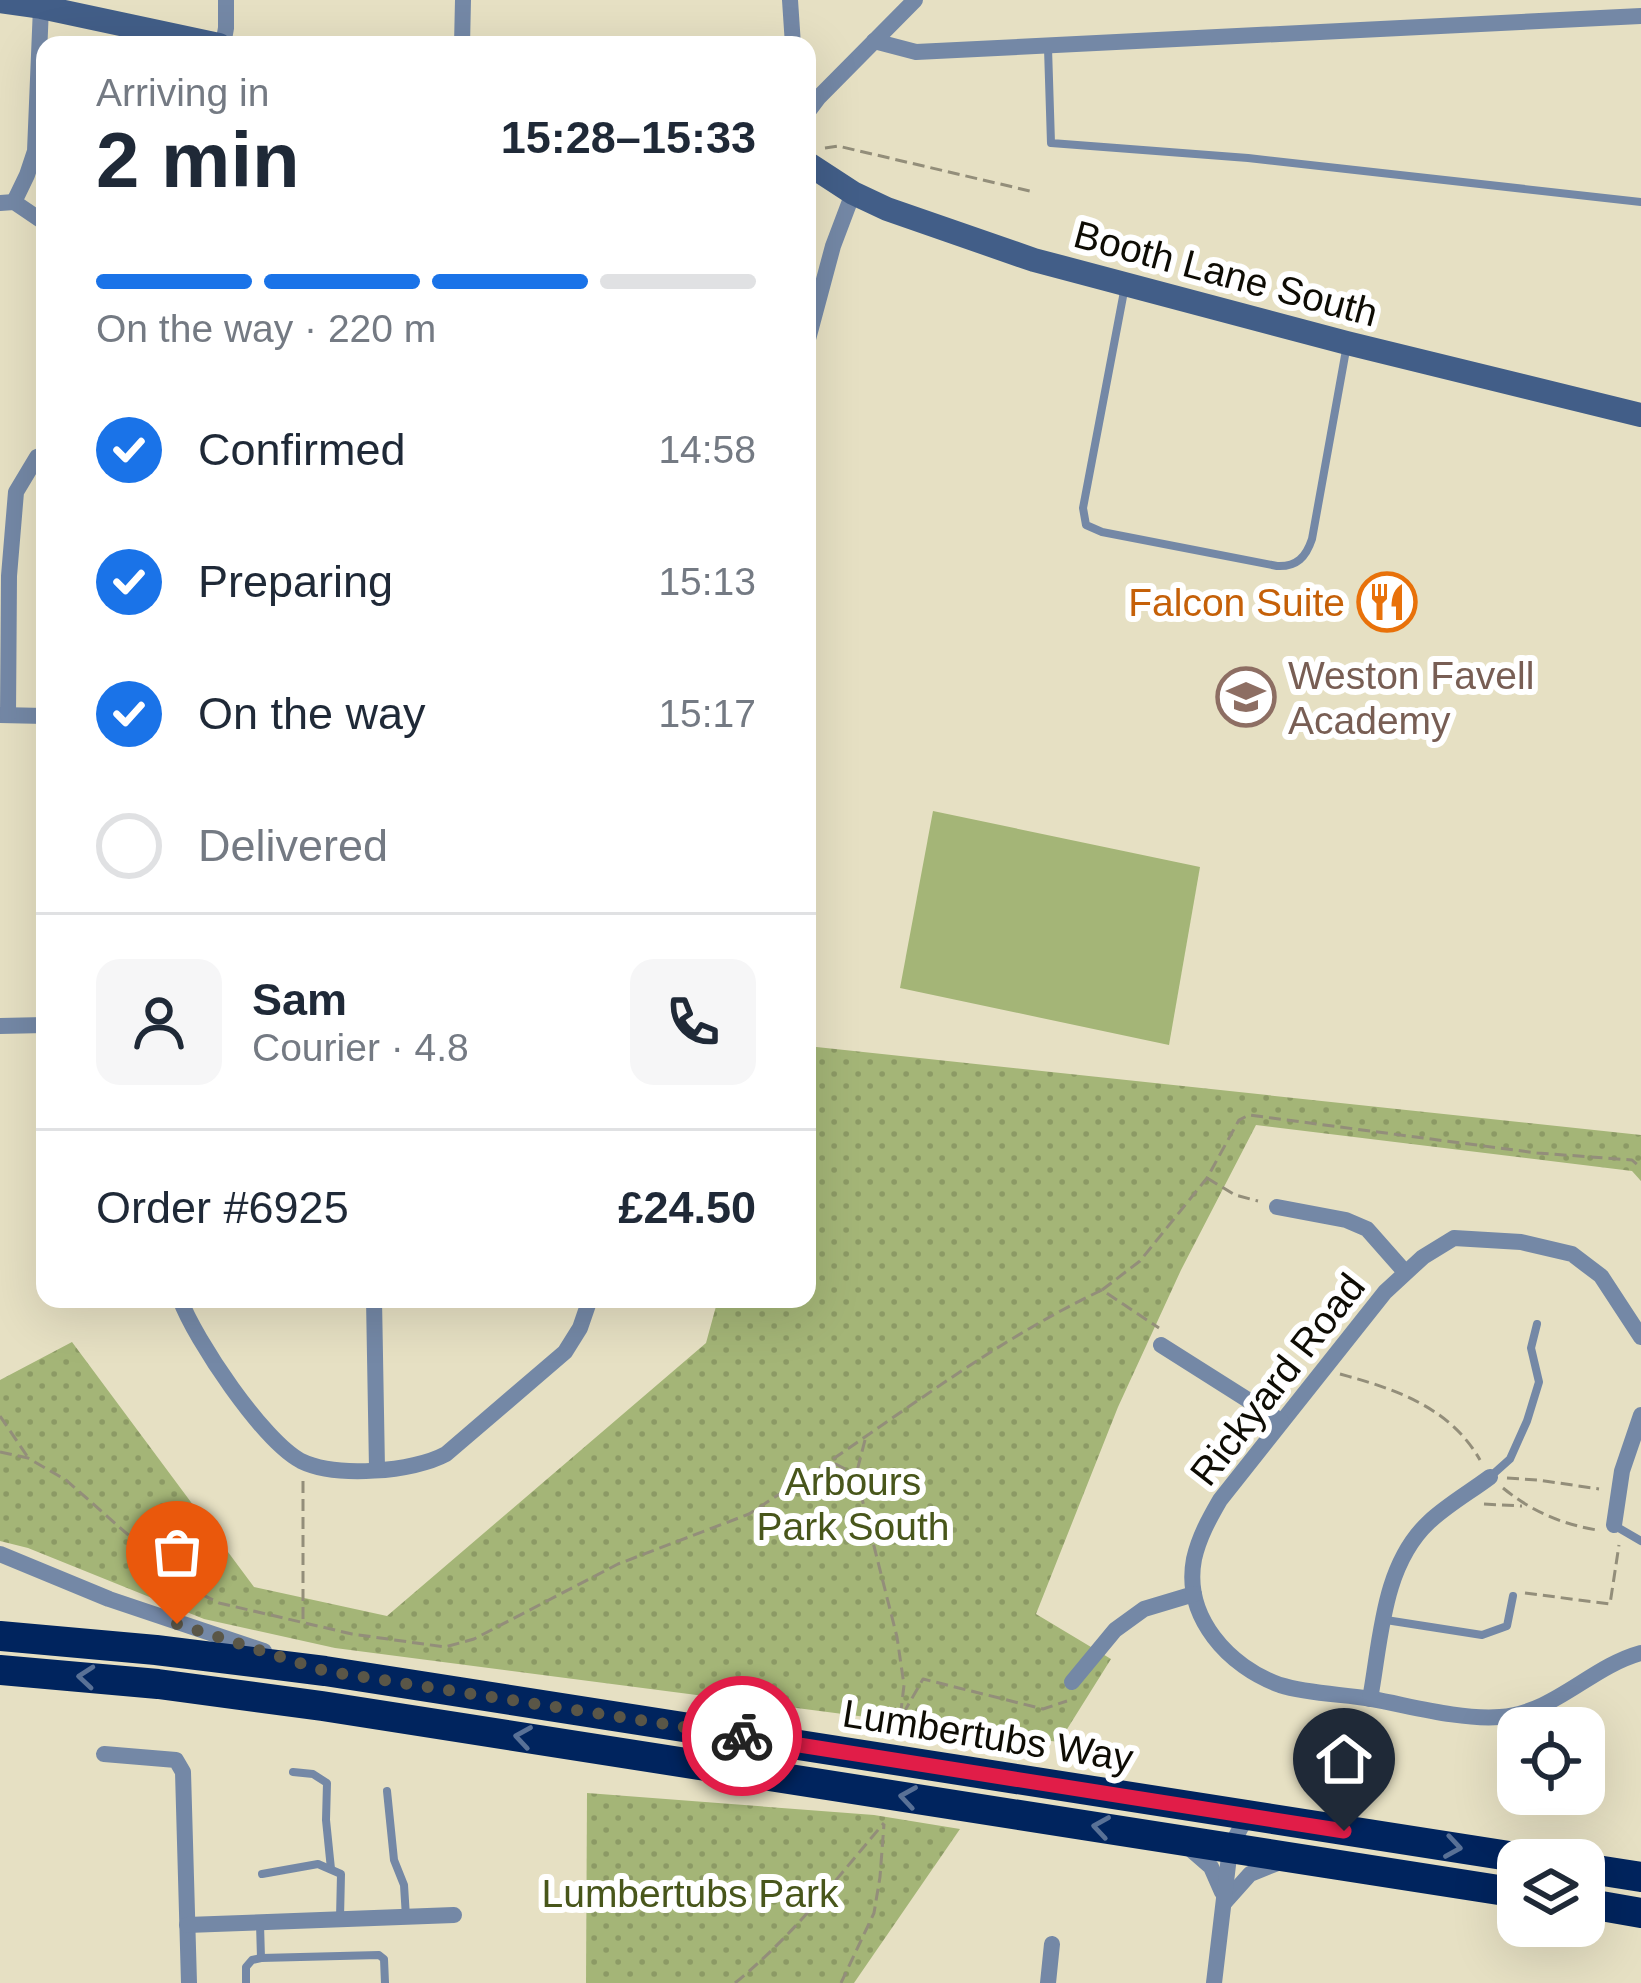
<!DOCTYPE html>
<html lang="en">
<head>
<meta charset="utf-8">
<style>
	:root { --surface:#fff; --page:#f6f6f7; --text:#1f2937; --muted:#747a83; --line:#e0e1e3; --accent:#1a73e8 }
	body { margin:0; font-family:Helvetica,sans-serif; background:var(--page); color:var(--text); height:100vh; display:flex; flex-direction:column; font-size:45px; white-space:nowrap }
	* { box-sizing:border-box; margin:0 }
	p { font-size:39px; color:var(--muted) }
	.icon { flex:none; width:66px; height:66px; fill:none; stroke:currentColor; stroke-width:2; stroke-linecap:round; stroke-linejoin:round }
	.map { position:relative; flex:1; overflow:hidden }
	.side { position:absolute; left:36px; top:36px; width:780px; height:1272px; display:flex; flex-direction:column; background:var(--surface); border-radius:24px; box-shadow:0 12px 48px #0002 }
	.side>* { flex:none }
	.buttons { position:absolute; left:1497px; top:1707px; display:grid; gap:24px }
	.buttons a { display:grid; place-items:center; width:108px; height:108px; border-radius:24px; background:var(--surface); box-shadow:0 12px 48px #0002; font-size:60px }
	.pin { position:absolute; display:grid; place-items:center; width:102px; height:102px; color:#fff; margin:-123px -51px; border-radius:50% 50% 50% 0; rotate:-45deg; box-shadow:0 0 12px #0007 }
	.pin .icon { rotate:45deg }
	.courier { position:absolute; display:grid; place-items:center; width:120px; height:120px; margin:-60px; border:9px solid #e11d48; border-radius:50%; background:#fff; color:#222; box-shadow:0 3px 15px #0007 }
	.summary em { font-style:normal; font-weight:700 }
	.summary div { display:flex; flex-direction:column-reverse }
	.summary { display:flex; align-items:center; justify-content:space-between; height:204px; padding:0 60px }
	h1 { font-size:78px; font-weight:700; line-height:90px }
	.bar { display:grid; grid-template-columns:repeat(4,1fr); gap:18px 12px; align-content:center; height:144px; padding:0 60px }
	.bar i { height:15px; border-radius:9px; background:var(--line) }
	.bar .selected { background:var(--accent) }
	.bar p { grid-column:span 4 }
	.line { display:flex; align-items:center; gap:30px; padding:0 60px; border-top:3px solid var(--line) }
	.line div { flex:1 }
	.round { display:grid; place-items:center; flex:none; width:126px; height:126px; border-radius:24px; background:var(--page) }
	ol { padding:0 60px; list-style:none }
	li { display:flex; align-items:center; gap:36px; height:132px }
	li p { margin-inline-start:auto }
	li .icon { padding:12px; border-radius:50%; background:var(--accent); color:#fff; stroke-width:4 }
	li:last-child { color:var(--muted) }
	li i { width:66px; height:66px; border:6px solid var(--line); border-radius:50% }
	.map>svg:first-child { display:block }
</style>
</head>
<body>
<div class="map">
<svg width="1641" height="1983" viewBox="0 0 1641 1983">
	<defs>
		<pattern id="grass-dots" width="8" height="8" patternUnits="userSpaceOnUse" patternTransform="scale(3)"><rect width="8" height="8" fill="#a4b577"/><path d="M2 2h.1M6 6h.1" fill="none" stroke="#8c9a65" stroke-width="1.8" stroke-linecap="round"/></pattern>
	</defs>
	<rect width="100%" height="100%" fill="#e6e0c3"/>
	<!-- grass -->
	<g fill="url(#grass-dots)">
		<path d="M807,1046l834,89v46l-9,-10 -376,-46 -75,145 -63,137 -82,207 75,45 -52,83 -724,-94 -131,-29 -176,-71 -28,-7v-161l72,-38 182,245 133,29 319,-273 12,-44h89z"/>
		<path d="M587,1793l287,22 86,14 -106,154h-268z"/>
	</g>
	<!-- garden -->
	<path fill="#a4b577" d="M933,811l267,56 -31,178 -269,-57z"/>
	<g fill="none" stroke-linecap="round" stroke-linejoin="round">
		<!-- path -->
		<g stroke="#938e7a" stroke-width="3" stroke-dasharray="12 6" stroke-linecap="butt">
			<path d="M825,148l13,-2 192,45"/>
			<path d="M1207,1178l28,17 23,6"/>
			<path d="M1102,1290l38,-29 67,-83 32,-58 10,-5 288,38 95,7 9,8"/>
			<path d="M1340,1374c55,15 110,33 140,86"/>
			<path d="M0,1416l27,40"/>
			<path d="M865,1440l-9,35 41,162 7,48 -4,34"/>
			<path d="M0,1452l28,6 38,22 68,60 35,38 50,25 133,31 93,13 29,-8 144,-75 131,-50 81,-53 26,14"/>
			<path d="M833,1459c88,-60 172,-123 269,-169l57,38"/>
			<path d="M1507,1478l31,2 61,9"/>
			<path d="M303,1481v141"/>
			<path d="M1503,1488c28,23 58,36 94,42"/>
			<path d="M1484,1504l38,2"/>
			<path d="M1525,1593l85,11 9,-59"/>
			<path d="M903,1714l20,-35 120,30 24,-8"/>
			<path d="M735,1983c58,-47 101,-104 149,-160"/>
			<path d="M841,1983l33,-70 6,-36 4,-53"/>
		</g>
		<!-- lane -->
		<g stroke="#7488a6" stroke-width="8">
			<path d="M1048,48l3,95 197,15 393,44"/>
			<path d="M1125,286l-42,222 3,17 16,7 175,34c20,1 29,-9 35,-27l34,-189"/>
			<path d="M1491,1476l19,-17 17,-38 12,-39 -8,-34 6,-24"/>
			<path d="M1617,1527l24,14"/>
			<path d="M1386,1620l96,15 25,-9 6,-30"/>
			<path d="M293,1772l20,2 14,9 -1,37 5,49"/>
			<path d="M387,1791l7,69 10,25 2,32"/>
			<path d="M262,1874l56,-10 23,10 -1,44"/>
			<path d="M260,1924l1,34"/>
			<path d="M246,1983v-16l6,-7 9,-2 118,-3 5,4 1,24"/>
		</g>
		<!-- street -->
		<g stroke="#7488a6" stroke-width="16">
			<path d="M790,0l3,45"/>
			<path d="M874,41l42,11 725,-36"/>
			<path d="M223,45l3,-17v-28"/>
			<path d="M462,45l1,-45"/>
			<path d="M807,113l12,-16 96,-97"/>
			<path d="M14,202l13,-27 8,-24 6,-144"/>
			<path d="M0,203l14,-1 31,21"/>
			<path d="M807,343l26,-97 20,-53"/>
			<path d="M0,715l45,1"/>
			<path d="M8,715l1,-139 7,-84 21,-35 8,-3"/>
			<path d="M0,1026l45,-1"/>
			<path d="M1277,1207l69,13 21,9 38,43"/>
			<path d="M180,1299c15,41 83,142 121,162 35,17 112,11 145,-7l119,-102 15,-24 10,-29"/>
			<path d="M374,1299l3,170"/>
			<path d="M1641,1337l-40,-61 -29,-22 -51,-12 -67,-4 -31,19 -38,35 -165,208c-11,19 -21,37 -26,59 -11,58 35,108 86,126 29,9 62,9 92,14 39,7 88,21 128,18 55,-4 90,-50 141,-64"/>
			<path d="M1161,1345l120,76"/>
			<path d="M1614,1525l8,-54 19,-56"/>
			<path d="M0,1554l109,45 155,52"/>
			<path d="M1072,1682l43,-52 29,-21 50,-15"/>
			<path d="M1370,1699c11,-59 12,-133 59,-177 18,-17 41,-30 61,-45"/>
			<path d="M104,1754l72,6 7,12 6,211"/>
			<path d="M1188,1847l23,20 11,25"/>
			<path d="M1225,1902l25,-28 30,-12"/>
			<path d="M187,1925l267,-10"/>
			<path d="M1048,1983l4,-39"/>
			<path d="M1214,1983l16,-135 12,-23 12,-8"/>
		</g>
		<!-- secondary -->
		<g stroke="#425e88" stroke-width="24">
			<path d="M0,1l41,6 178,38"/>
			<path d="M807,163l46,30 34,16 147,51 313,83 294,72"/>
		</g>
		<!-- highway -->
		<g stroke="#00245e" stroke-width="30">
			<path d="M0,1636l156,14 169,21 1210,189"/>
			<path d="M0,1670l158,14 164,22 1196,187"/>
			<path d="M1584,1868l57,9"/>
			<path d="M1584,1903l57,10"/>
		</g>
	</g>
	<!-- one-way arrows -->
	<defs><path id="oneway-chevron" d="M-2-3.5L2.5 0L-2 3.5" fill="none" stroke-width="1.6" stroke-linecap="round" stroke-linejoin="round" transform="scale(3)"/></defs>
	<g stroke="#597196">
		<use href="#oneway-chevron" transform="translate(86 1677) rotate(-175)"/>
		<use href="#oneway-chevron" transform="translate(523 1737) rotate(-171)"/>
		<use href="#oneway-chevron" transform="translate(908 1797) rotate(-171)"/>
		<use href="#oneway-chevron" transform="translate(1101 1827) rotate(-171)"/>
		<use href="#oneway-chevron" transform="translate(1453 1847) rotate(9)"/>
	</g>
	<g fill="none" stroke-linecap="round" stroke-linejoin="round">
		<!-- done -->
		<path stroke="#5a5647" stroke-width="12" stroke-dasharray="0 21.6" d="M177,1624l148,47 417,65"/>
		<!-- route -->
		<path stroke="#e11d48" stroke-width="15" d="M742,1736l602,95"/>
	</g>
	<!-- icons -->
	<defs>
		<symbol id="restaurant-ring" viewBox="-11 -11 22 22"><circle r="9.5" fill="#fff" stroke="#e8710a" stroke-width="1.5"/><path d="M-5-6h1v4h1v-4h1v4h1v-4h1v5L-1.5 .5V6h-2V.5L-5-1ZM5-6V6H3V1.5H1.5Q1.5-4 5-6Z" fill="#e8710a"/></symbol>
		<symbol id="school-ring" viewBox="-11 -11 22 22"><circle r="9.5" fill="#fff" stroke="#8d6e63" stroke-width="1.5"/><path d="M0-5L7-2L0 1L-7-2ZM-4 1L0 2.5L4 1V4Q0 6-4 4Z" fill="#8d6e63"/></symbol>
	</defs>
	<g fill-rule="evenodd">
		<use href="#restaurant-ring" x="1354" y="569" width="66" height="66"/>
		<use href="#school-ring" x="1213" y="664" width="66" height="66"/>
	</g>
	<g text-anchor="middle" stroke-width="12" stroke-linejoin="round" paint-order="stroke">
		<!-- street labels -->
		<g font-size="39" fill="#0e0c04" stroke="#fff">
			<text transform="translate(1226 273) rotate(15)" y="14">Booth Lane South</text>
			<text transform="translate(1277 1379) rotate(-52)" y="14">Rickyard Road</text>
			<text transform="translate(988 1735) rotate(9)" y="14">Lumbertubs Way</text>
		</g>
		<!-- food labels -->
		<g font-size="39" fill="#c56008" stroke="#fff" text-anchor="end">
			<text x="1345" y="616">Falcon Suite</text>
		</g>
		<!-- education labels -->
		<g font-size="39" fill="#785e54" stroke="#fff" text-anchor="start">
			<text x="1288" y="689">Weston Favell<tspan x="1288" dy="45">Academy</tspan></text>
		</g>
		<!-- park labels -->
		<g font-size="39" fill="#48561b" stroke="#fff">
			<text x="853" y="1495">Arbours<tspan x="853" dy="45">Park South</tspan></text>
			<text x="690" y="1907">Lumbertubs Park</text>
		</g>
	</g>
</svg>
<div class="buttons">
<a><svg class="icon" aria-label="locate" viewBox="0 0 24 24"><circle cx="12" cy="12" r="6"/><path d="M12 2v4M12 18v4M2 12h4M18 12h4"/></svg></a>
<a><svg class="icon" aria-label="layers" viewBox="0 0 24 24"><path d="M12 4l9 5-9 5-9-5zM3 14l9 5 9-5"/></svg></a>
</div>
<div class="pin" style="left:177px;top:1624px;background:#ea580c"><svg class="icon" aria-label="bag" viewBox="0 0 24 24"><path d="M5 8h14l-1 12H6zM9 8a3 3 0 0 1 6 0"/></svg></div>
<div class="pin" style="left:1344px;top:1831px;background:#1f2937"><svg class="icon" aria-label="home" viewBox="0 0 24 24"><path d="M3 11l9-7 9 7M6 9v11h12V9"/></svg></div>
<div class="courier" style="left:742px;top:1736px"><svg class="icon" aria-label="bike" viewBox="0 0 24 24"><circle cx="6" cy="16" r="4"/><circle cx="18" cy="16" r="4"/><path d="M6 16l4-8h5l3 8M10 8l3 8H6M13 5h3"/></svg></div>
<section class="side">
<div class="summary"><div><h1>2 min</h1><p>Arriving in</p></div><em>15:28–15:33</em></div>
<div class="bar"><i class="selected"></i><i class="selected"></i><i class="selected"></i><i></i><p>On the way · 220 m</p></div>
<ol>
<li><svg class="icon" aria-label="check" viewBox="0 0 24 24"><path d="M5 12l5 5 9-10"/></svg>Confirmed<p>14:58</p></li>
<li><svg class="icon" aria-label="check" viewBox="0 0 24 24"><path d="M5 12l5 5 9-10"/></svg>Preparing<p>15:13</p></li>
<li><svg class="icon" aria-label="check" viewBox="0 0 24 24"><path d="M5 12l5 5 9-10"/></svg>On the way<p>15:17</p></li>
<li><i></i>Delivered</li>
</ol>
<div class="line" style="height:216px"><a class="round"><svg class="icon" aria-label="person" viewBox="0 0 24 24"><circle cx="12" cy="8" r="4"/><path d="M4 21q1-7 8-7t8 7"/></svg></a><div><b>Sam</b><p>Courier · 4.8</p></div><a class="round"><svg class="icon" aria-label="phone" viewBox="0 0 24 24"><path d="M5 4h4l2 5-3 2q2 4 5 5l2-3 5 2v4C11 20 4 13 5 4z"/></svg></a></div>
<div class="line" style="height:156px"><div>Order #6925</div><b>£24.50</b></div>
</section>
</div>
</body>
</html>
